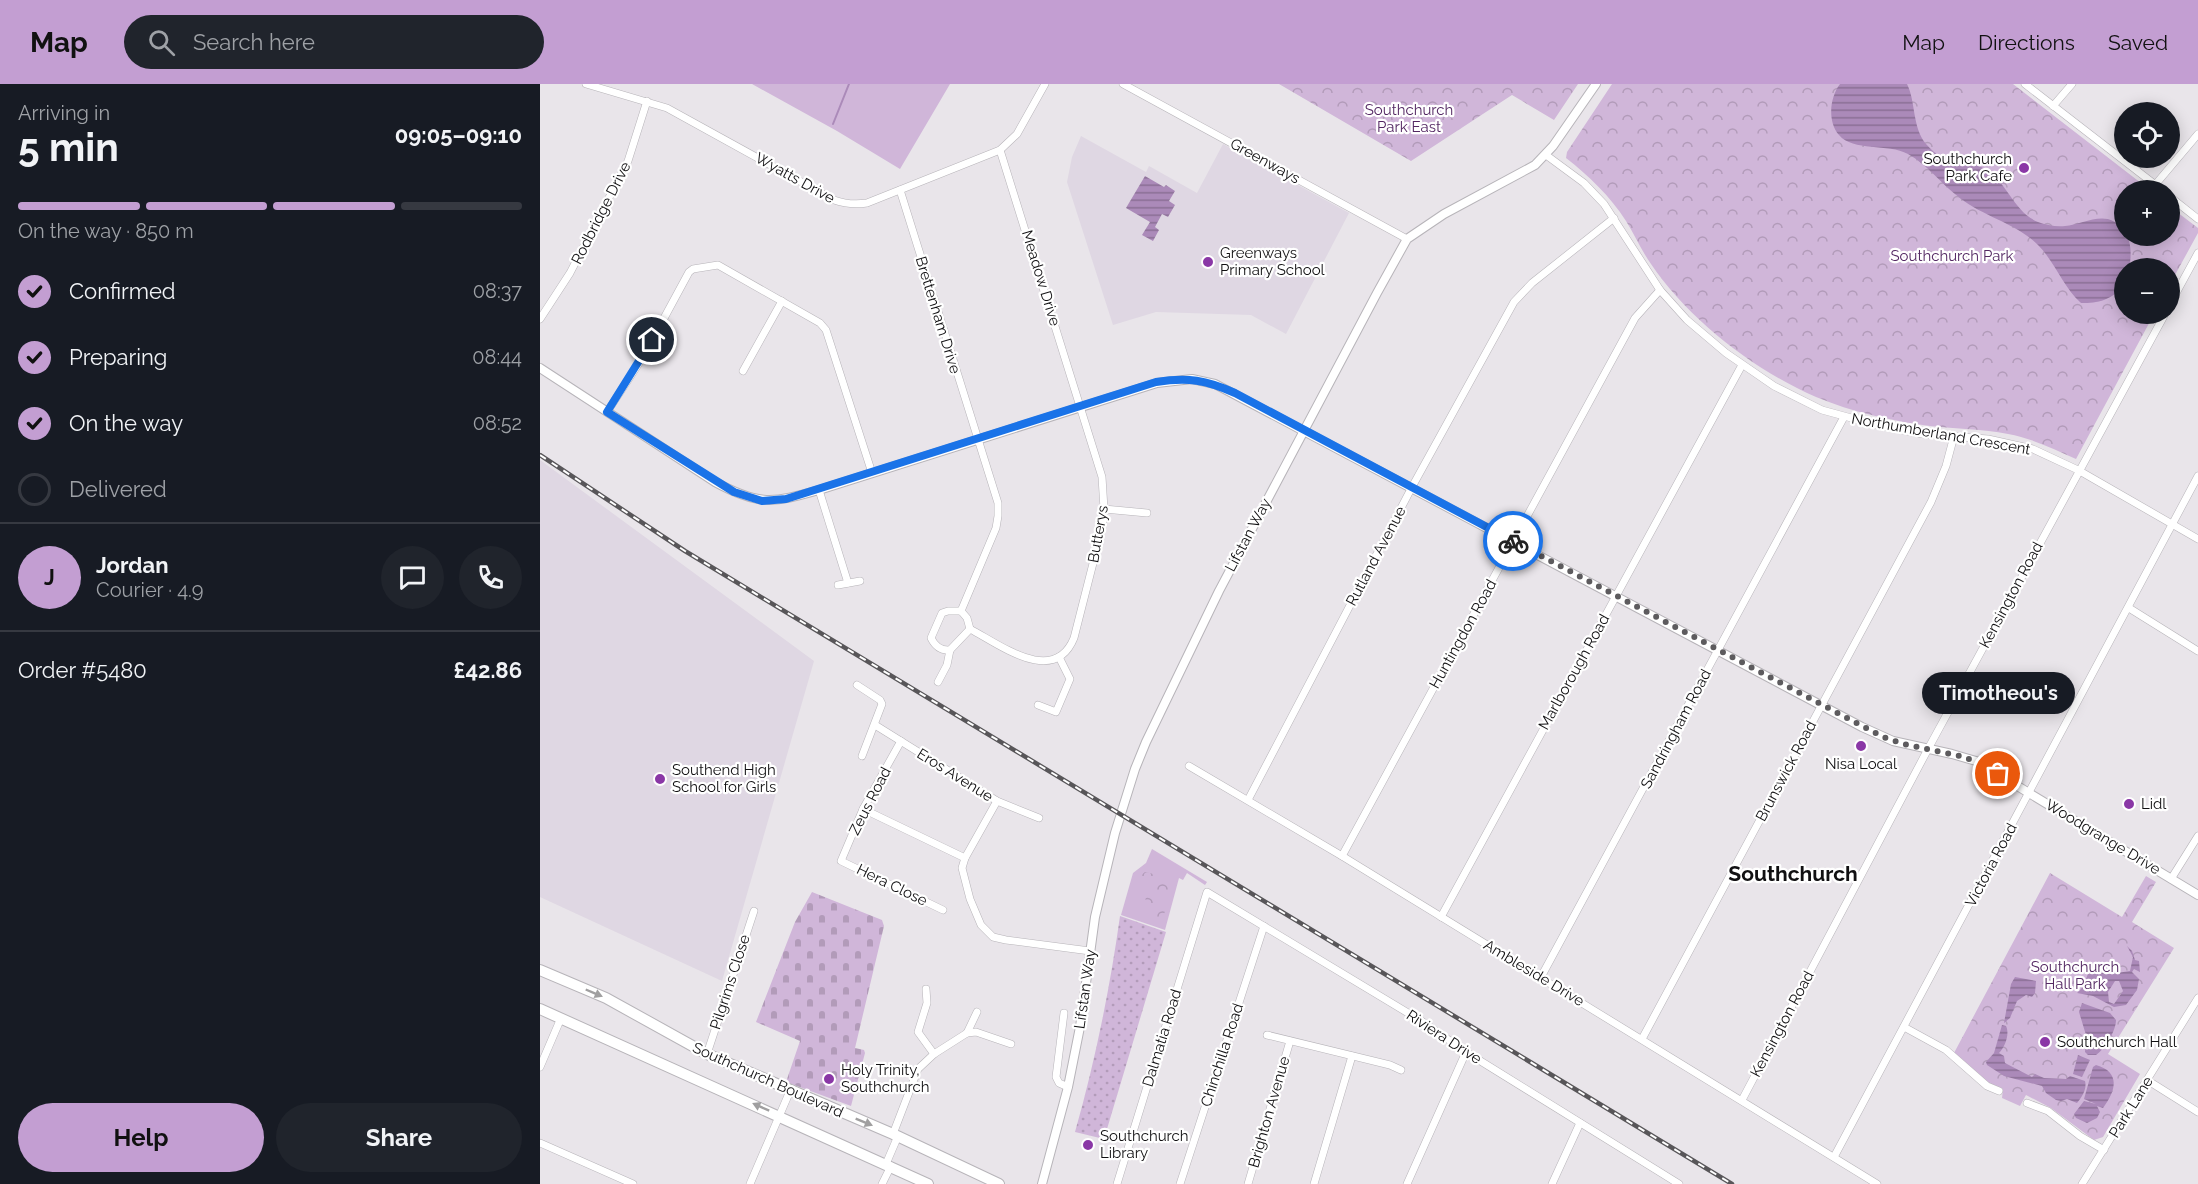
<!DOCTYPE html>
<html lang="en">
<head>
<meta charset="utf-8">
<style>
	:root { --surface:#171b24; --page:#20242c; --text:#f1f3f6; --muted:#9ea1a6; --line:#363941; --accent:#c39ed2 }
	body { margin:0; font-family:Raleway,sans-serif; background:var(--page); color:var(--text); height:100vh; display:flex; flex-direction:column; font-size:22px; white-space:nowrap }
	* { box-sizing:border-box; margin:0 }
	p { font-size:20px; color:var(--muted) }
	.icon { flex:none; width:33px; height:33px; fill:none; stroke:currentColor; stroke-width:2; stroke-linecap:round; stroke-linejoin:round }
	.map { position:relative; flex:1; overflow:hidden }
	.side { display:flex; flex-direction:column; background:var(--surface); width:540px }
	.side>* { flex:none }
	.fabs { position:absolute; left:1574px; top:18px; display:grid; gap:12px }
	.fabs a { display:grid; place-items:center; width:66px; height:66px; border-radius:50%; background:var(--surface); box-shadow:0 3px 15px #0003; font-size:30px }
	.pin { position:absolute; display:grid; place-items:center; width:51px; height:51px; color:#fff; margin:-26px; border:3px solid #fff; border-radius:50%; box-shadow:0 2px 6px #0007 }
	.courier { position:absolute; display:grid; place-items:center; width:60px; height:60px; margin:-30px; border:4px solid #1a73e8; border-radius:50%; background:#fff; color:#222; box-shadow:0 2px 8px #0007 }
	.bubble { position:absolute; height:42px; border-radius:21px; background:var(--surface); box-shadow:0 3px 15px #0003; font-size:20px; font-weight:700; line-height:42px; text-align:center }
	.overview em { font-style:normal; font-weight:700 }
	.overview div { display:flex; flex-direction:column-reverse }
	.overview { display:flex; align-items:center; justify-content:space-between; height:102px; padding:0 18px }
	h1 { font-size:39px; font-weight:700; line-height:45px }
	.bar { display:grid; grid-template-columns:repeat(4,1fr); gap:9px 6px; align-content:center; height:72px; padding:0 18px }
	.bar i { height:8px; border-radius:4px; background:var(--line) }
	.bar .on { background:var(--accent) }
	.bar p { grid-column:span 4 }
	.line { display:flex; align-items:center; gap:15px; padding:0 18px; border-top:2px solid var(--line) }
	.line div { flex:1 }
	.round { display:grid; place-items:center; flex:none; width:63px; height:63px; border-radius:32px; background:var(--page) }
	ol { padding:0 18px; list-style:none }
	li { display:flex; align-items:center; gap:18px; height:66px }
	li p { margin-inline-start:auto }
	li .icon { padding:6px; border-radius:50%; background:var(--accent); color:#111; stroke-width:4 }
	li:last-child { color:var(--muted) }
	li i { width:33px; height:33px; border:3px solid var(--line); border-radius:50% }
	.cta { display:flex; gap:12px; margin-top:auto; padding:12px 18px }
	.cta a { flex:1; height:69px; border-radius:36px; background:var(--accent); color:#111; font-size:24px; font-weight:700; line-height:69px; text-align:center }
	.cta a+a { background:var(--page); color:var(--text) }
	header { display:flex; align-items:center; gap:36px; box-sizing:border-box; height:84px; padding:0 30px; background:var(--accent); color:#111 }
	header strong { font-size:28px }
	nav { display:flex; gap:33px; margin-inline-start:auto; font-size:21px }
	.search { width:420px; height:54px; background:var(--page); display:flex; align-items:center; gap:15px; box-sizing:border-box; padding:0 21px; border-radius:33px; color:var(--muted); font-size:22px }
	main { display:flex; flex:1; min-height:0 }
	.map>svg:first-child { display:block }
</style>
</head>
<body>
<header>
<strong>Map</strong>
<div class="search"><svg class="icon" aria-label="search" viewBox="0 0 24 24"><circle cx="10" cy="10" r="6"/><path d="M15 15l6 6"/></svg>Search here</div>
<nav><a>Map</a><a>Directions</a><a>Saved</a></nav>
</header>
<main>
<section class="side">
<div class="overview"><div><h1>5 min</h1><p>Arriving in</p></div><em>09:05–09:10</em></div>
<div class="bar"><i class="on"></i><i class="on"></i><i class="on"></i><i></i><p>On the way · 850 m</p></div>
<ol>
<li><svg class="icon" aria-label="check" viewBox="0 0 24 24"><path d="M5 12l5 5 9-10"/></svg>Confirmed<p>08:37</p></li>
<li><svg class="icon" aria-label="check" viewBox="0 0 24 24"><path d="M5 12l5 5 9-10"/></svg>Preparing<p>08:44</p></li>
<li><svg class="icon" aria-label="check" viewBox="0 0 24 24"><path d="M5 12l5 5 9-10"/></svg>On the way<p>08:52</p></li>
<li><i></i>Delivered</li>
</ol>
<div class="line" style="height:108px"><b class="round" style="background:var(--accent);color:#111">J</b><div><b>Jordan</b><p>Courier · 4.9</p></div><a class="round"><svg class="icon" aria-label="chat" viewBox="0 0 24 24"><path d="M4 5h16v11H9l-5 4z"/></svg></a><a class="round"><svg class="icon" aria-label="phone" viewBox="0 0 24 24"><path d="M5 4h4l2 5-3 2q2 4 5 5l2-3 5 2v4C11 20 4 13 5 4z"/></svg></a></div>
<div class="line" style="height:78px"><div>Order #5480</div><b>£42.86</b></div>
<div class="cta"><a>Help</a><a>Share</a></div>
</section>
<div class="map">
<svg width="1658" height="1100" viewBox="0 0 1658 1100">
	<defs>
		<pattern id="cemetery-stones" width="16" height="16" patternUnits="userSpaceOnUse" patternTransform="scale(1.5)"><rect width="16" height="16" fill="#d0b6d9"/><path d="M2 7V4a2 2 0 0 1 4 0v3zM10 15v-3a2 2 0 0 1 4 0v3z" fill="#b29bb9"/></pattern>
		<pattern id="park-crowns" width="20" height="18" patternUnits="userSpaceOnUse" patternTransform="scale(1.5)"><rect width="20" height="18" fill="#d0b6d9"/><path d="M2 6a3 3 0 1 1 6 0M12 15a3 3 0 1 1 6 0" fill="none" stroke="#b29bb9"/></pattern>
		<pattern id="garden-dots" width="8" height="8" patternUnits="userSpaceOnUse" patternTransform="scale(1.5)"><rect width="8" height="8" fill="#d0b6d9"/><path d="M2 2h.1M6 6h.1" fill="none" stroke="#b29bb9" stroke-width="1.8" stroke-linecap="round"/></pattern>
		<pattern id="water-rules" width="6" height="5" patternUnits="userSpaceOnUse" patternTransform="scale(1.5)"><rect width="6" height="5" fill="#ab8ab9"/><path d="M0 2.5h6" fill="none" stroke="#8a6f95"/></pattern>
	</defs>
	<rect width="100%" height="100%" fill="#e9e5ea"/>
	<!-- built -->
	<g fill="#dfd7e3">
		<path d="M541,52l65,36 3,-6 48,27 26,-49 126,69 -63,121 -35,-19 -95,-3 -43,13 -46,-143 5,-25z"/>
		<path d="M0,376l274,201 -92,320 -182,-84z"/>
	</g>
	<!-- grass -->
	<g fill="#d0b6d9">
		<path d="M212,0h198l-50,85 -63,-38z"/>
		<path d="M612,765l55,33 -2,3 -18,-12 -4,7 -4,-2 -14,52 -44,-15 12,-42 13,-10z"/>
	</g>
	<!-- cemetery -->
	<path fill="url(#cemetery-stones)" d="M272,808l70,28 2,6 -29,122 9,2 1,3 -14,53 -65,-24 14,-41 -44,-19 39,-100z"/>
	<!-- park -->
	<g fill="url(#park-crowns)">
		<path d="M739,0h299l-24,36 -42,-25 -101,66z"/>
		<path d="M1072,0h401l137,106h-26v46h45v-30l29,22v5l-29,53v-18h-45v46h30l-78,145c-22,-10 -45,-21 -68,-25 -26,-5 -52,-5 -78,-8 -38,-5 -78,-14 -114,-29 -62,-27 -127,-77 -165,-133 -10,-14 -16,-29 -25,-43 -16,-25 -37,-45 -60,-63l1,-6z"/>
		<path d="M605,788l26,6 1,16 -12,30 -15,-6 -3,-4 4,-17 -6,-21z"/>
		<path d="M1510,789l72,44 24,-41 10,6 -24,40 42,26 -66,106 32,20 -37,63 -9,3 -43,-32 -25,-13 -6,11 -18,-8 1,-9 -16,-7 -33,-29z"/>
	</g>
	<!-- garden -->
	<path fill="url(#garden-dots)" d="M580,832l46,16 -62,207 -29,-7c20,-70 35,-144 45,-216z"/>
	<!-- water -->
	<g fill="url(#water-rules)" fill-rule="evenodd">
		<path d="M1300,0h67c9,18 5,43 19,60 20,24 40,13 61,26 21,14 27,42 51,52 8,3 18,5 27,4 18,-1 44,-19 58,5 1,1 0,3 1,4 1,1 2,1 3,2 5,7 4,24 2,31h-5c0,5 1,11 -1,15 -6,16 -27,21 -42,20 -18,-16 -26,-41 -43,-58 -22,-22 -54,-28 -78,-47 -18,-13 -32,-33 -52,-44 -20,-11 -55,-2 -69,-19 -12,-14 -9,-38 1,-51z"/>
		<path d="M605,92l19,11 2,-2 9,6 -6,10 6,4 -7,12 -6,-3 -7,13 4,3 -6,11 -11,-6 8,-13 -24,-14z"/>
		<path d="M1587,862l5,5 3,9 4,1 1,11 -6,-3 -2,3 7,7 -2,11 -11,15 -12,2 -21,-11 -16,-3 6,-6 6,-16 21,3 20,-3 3,-14zM1575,897h4l4,10 -9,13 -5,-2 -1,-10z"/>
		<path d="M1475,893l21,4 -1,12 -3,4 -6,-2 -9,6 -7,17 -6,5 7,-39z"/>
		<path d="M1542,919l28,10 6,7c0,11 -11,29 -20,35h-8l-3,-3 1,-17 -7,-23z"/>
		<path d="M1462,941l4,1c4,8 -1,21 -7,27l5,3 1,7 27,14 3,-3 9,4 22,1 4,-3 15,5c2,7 -2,15 -8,22l-10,-4 -6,2 -5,-1 -10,-7 -4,-7 -38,-10 -17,-11 -1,-3 8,-9z"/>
		<path d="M1538,971l12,5 -8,17 -9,-3z"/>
		<path d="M1556,981c25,7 20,26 7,43l-6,-2 3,6 -3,6 -10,5 -11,-5 -2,-4 10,-13 12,3 -12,-5 9,-32z"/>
	</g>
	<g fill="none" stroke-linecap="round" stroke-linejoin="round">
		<!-- stream -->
		<path stroke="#ab8ab9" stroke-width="2" d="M293,40l16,-40"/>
		<defs>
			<g id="minor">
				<path d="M46,0l81,24 167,92c11,4 20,5 33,3l133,-53 17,-16 28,-50"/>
				<path d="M583,0l284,155"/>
				<path d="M1485,0l137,106"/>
				<path d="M1513,22l19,-22"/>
				<path d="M1006,71l38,28 20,21 56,86 27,30 39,33 48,33 48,24 55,15 45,9 66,5 45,10 45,21 120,69"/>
				<path d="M1615,101l43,-51"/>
				<path d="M360,106l98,313v13l-2,12 -35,83 6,7 3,11c29,15 84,58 104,9l28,-110 2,-19 -2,-32 -102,-327"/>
				<path d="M1629,112l29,23"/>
				<path d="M1629,222l29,-53"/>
				<path d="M0,235l30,-46 58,-112 19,-60"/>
				<path d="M203,287l39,-70"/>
				<path d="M67,328l36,-55 46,-85 4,-3 25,-4 102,58 6,7 46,143"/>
				<path d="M279,406l29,93"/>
				<path d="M564,425l43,4"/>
				<path d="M298,501l22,-4"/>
				<path d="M1589,524l69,43"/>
				<path d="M421,527h-13l-6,2 -11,25c4,8 10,13 19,12l20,-21"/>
				<path d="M398,598l9,-17 3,-15"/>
				<path d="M317,601l23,15 2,4 -20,52"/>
				<path d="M498,621l18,7 14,-33 -11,-22"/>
				<path d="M335,641l122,76 42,17"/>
				<path d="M361,657l-38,68 -22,52 102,49"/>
				<path d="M649,682l153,90 535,328"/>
				<path d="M708,716l164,-313 102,-185 18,-19 82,-65"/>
				<path d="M457,717l-32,57 -3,10 8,31 11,26 12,12 13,3 84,11"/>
				<path d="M323,725l102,49"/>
				<path d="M802,772l293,-538 25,-28"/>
				<path d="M1631,795l27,-43"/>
				<path d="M901,833l301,-552"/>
				<path d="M1001,893l303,-560"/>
				<path d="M386,905l1,14 -9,29 16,22"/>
				<path d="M524,929l-8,64 3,6 9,4"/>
				<path d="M1364,943l42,23 41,36 12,5"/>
				<path d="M427,949l10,-21"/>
				<path d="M727,951l123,30 11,5"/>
				<path d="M1102,955l289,-537 15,-36 8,-30"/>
				<path d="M167,970l47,-143"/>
				<path d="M0,983l21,-49"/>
				<path d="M1607,996l51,32"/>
				<path d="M1202,1016l186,-351 237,-435"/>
				<path d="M1487,1019l21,8 32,25 24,14"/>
				<path d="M353,1050l25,-65 16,-15 33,-21 9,-1 35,12"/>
				<path d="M0,1059l93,41"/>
				<path d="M1294,1073l364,-681"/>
				<path d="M346,1080l12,-28"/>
				<path d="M210,1100l40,-93"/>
				<path d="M342,1100l9,-18"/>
				<path d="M577,1100l90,-292 216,130 43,30 213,132"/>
				<path d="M640,1100l84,-258"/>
				<path d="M708,1100l42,-143"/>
				<path d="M774,1100l38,-128"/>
				<path d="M867,1100l59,-132"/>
				<path d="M1012,1100l28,-61"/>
				<path d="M1542,1100l116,-186"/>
			</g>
			<g id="tertiary">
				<path d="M0,284l175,114c44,24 58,21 104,8l338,-107 35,-4 23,5 647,343 31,14 59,13 24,7 222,134"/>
				<path d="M502,1100l26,-97 12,-60 15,-110 20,-84 20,-64 11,-27 73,-151 158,-298 30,-54 37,-25 91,-49 18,-19 43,-62"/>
			</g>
			<g id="primary">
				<path d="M0,886l66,28 101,56 186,80 106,50"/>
				<path d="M0,925l388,175"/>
			</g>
		</defs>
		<!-- minor casing -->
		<use href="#minor" stroke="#b7b4b9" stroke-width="8"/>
		<!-- tertiary casing -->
		<use href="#tertiary" stroke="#b7b4b9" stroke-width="10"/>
		<!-- primary casing -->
		<use href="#primary" stroke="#b7b4b9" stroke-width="12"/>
		<!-- minor -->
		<use href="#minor" stroke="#fff" stroke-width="7"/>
		<!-- tertiary -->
		<use href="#tertiary" stroke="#fff" stroke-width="8"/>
		<!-- primary -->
		<use href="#primary" stroke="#fff" stroke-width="10"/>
		<defs>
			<path id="rail" d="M0,371l145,96 1047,633"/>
		</defs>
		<!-- rail casing -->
		<use href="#rail" stroke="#585659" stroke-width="4.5"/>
		<!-- rail -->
		<use href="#rail" stroke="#fff" stroke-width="2" stroke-dasharray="7" stroke-linecap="butt"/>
	</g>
	<!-- one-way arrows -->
	<defs><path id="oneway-solid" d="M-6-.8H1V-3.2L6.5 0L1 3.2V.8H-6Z" transform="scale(1.5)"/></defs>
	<g fill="#a09fa0">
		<use href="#oneway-solid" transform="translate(54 909) rotate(23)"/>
		<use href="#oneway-solid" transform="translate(221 1023) rotate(-156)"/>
		<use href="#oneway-solid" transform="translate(324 1038) rotate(22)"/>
	</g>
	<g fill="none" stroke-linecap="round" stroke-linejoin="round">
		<!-- done -->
		<path stroke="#5d5b5e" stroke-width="6" stroke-dasharray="0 10.8" d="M973,457l370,196 21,7 61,13 33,17"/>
		<!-- route -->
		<path stroke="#1a73e8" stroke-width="8" d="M112,256l-45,72 127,80 28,9 24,-2 370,-117c32,-5 50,-2 79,11l278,148"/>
	</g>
	<!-- markers -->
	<g fill="#8a37a6" stroke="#fff" stroke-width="2">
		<circle cx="1484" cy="84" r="6"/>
		<circle cx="668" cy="178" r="6"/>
		<circle cx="1321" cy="662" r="6"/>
		<circle cx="120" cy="695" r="6"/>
		<circle cx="1589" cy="720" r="6"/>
		<circle cx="1505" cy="958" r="6"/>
		<circle cx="289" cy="995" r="6"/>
		<circle cx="548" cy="1061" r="6"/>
	</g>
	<g text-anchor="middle" stroke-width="4.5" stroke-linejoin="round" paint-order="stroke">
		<!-- park labels -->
		<g font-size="15" fill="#532762" stroke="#fff">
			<text x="869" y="31">Southchurch<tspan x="869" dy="17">Park East</tspan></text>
			<text x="1412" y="177">Southchurch Park</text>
			<text x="1535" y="888">Southchurch<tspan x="1535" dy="17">Hall Park</tspan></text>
		</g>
		<!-- poi labels -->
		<g font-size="15" fill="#111012" stroke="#fff" text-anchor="start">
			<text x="1472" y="80" text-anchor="end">Southchurch<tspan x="1472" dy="17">Park Cafe</tspan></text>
			<text x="680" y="174">Greenways<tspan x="680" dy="17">Primary School</tspan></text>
			<text x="1321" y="685" text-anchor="middle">Nisa Local</text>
			<text x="132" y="691">Southend High<tspan x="132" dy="17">School for Girls</tspan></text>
			<text x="1601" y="725">Lidl</text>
			<text x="1517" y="963">Southchurch Hall</text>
			<text x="301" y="991">Holy Trinity,<tspan x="301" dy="17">Southchurch</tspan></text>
			<text x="560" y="1057">Southchurch<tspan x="560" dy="17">Library</tspan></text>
		</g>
		<!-- street labels -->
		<g font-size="15" fill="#111012" stroke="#fff">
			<text transform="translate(725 77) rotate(29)" y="5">Greenways</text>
			<text transform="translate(255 94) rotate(29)" y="5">Wyatts Drive</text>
			<text transform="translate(61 129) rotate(-63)" y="5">Rodbridge Drive</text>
			<text transform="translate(501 194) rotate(73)" y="5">Meadow Drive</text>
			<text transform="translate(398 231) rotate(73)" y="5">Brettenham Drive</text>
			<text transform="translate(1401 350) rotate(10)" y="5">Northumberland Crescent</text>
			<text transform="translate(558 450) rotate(-80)" y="5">Butterys</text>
			<text transform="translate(708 451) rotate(-62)" y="5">Lifstan Way</text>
			<text transform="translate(836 472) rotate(-62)" y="5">Rutland Avenue</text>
			<text transform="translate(1471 511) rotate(-62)" y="5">Kensington Road</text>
			<text transform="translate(923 550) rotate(-61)" y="5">Huntingdon Road</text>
			<text transform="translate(1034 588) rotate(-61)" y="5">Marlborough Road</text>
			<text transform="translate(1136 645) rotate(-62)" y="5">Sandringham Road</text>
			<text transform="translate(1246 687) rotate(-62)" y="5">Brunswick Road</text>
			<text transform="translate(415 691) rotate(32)" y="5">Eros Avenue</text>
			<text transform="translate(330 717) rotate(-63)" y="5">Zeus Road</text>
			<text transform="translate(1563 753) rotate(31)" y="5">Woodgrange Drive</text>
			<text transform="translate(1451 781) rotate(-62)" y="5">Victoria Road</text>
			<text transform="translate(352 801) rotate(26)" y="5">Hera Close</text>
			<text transform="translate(994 889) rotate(31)" y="5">Ambleside Drive</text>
			<text transform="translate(190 898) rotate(-72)" y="5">Pilgrims Close</text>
			<text transform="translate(545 905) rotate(-82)" y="5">Lifstan Way</text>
			<text transform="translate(1242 940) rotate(-62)" y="5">Kensington Road</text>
			<text transform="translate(904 953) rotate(33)" y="5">Riviera Drive</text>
			<text transform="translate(622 954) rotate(-73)" y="5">Dalmatia Road</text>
			<text transform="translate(682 971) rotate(-72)" y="5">Chinchilla Road</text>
			<text transform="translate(228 996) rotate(24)" y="5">Southchurch Boulevard</text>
			<text transform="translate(1591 1023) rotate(-58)" y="5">Park Lane</text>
			<text transform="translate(729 1028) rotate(-74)" y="5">Brighton Avenue</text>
		</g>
		<!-- district labels -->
		<g font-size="21" font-weight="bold" fill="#111012" stroke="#fff">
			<text x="1253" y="797">Southchurch</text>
		</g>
	</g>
</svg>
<div class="fabs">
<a><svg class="icon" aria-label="locate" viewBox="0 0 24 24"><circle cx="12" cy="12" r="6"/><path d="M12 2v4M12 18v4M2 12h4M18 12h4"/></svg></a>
<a>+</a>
<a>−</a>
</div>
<div class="pin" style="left:1458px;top:690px;background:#ea580c"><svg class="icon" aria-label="bag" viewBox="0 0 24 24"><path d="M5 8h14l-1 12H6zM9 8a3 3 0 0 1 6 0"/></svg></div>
<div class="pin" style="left:112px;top:256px;background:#1f2937"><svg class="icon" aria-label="home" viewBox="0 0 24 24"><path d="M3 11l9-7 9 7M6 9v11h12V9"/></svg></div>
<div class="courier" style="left:973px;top:457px"><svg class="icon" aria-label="bike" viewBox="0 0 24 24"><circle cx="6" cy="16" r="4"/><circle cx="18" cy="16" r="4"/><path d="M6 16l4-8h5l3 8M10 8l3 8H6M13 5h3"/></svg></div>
<div class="bubble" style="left:1382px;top:588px;width:153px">Timotheou's</div>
</div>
</main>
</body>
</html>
